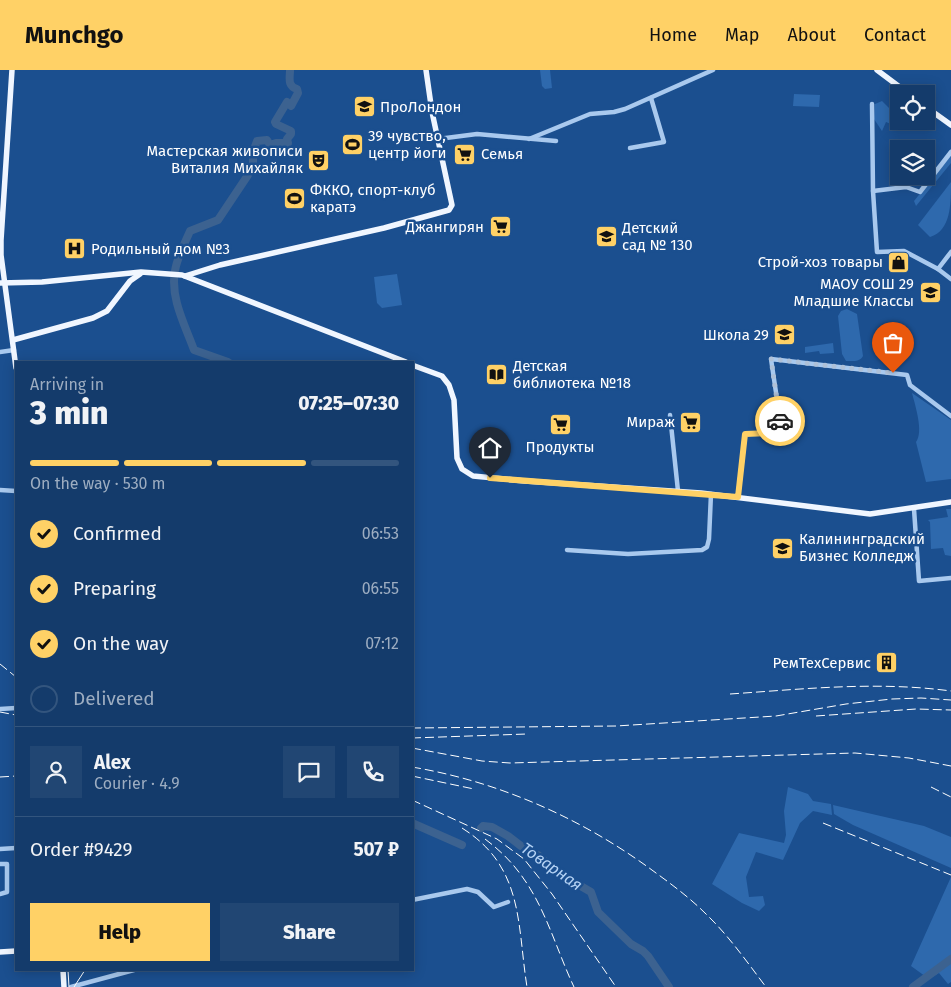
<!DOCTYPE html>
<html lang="en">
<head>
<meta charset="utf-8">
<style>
	:root { --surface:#143b6b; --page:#214673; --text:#f1f3f6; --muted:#9dadc1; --line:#33557e; --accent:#ffd166 }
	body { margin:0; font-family:"Fira Sans",sans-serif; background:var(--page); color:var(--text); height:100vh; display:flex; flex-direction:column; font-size:19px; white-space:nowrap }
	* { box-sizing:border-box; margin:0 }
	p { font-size:16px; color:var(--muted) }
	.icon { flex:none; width:28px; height:28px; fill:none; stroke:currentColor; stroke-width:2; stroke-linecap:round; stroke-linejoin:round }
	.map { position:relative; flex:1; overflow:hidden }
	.panel { position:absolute; left:15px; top:291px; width:399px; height:610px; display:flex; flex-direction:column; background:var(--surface); border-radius:0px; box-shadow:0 2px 12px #0003,0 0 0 1px var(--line) }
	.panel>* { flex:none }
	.tools { position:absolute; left:890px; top:15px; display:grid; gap:10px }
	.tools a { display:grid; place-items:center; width:45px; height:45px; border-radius:0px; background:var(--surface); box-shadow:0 2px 12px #0003,0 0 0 1px var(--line); font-size:25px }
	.pin { position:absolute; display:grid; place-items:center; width:42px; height:42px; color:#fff; margin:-51px -21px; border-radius:50% 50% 50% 0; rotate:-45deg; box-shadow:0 0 5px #0007 }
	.pin .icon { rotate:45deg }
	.courier { position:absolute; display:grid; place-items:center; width:50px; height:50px; margin:-25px; border:4px solid #ffd166; border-radius:50%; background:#fff; color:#222; box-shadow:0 1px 6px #0007 }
	.headline em { font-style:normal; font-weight:800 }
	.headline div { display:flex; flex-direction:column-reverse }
	.headline { display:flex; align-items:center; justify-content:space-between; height:85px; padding:0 15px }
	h1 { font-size:32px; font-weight:800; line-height:38px }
	.bar { display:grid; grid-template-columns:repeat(4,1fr); gap:8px 5px; align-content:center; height:60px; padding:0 15px }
	.bar i { height:6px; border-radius:4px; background:var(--line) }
	.bar .active { background:var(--accent) }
	.bar p { grid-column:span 4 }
	.line { display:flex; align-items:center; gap:12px; padding:0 15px; border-top:1px solid var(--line) }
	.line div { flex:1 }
	.round { display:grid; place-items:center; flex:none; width:52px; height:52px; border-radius:0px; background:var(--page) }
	ol { padding:0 15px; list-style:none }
	li { display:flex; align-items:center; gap:15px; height:55px }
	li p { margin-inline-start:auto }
	li .icon { padding:5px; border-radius:50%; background:var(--accent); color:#111; stroke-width:4 }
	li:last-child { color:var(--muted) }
	li i { width:28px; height:28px; border:2px solid var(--line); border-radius:50% }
	.action { display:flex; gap:10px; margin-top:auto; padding:10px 15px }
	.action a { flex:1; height:58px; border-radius:0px; background:var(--accent); color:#111; font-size:20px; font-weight:800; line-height:58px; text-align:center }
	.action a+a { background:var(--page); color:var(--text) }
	header { display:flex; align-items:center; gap:30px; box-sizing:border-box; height:70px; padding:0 25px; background:var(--accent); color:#111 }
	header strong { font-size:24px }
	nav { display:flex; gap:28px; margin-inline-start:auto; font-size:18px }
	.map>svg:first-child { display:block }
</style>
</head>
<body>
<header>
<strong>Munchgo</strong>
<nav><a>Home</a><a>Map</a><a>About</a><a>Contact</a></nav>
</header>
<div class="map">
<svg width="951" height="917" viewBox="0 0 951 917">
	<rect width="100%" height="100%" fill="#1b4f8f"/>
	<!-- green -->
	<g fill="#2e69ad">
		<path d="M540,0h10l2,18 -7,1 -3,-3z"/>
		<path d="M794,24l26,1 -1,12 -26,-1z"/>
		<path d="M882,31l17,17 -3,8 -10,-4 -4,9 -8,-12 1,-15z"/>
		<path d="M951,85v8l-35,43 -2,-5z"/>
		<path d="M951,112c0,21 0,49 -21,55l-12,-12z"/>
		<path d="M397,204l5,31 -20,3 -5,-5 -3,-26z"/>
		<path d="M847,239l10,5 6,42c-3,6 -10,5 -17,5l-4,-7 -4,-38 3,-5z"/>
		<path d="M833,273l1,10 -14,1 -1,-3 -14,2v-6z"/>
		<path d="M912,323l39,27v59l-25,3 -10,-40c8,-10 -1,-37 -4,-49z"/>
		<path d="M946,439h5v47l-6,-1 -2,-7 -12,1 -1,-27 -2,-2 20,-3z"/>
		<path d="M788,717l20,7 5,7 18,3 1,11 -19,-4 -13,12 -17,37 -27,-8 -10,25 3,20 14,-1 2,9 -6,6 -17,-8 -30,-19 27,-51 45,10 2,-8 -2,-24z"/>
		<path d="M833,735l91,21 27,11v31l-98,-43 -19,-11z"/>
		<path d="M951,807v105l-3,2 -9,-11 -10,6 -18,-13z"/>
	</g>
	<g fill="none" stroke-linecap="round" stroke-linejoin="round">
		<!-- river -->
		<g stroke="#3c6290" stroke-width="8">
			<path d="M228,292l-34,-12c-9,-25 -24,-52 -19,-79 2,-14 10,-28 15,-40l28,-11 30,-45 5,-10v-13l4,-11 10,-1 3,5 6,-2h12l-1,-4 4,-5v-3l-15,-7 -1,-2 12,-20 4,4 7,-13 -1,-4c-10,-3 -7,-11 -7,-19"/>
			<path d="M412,753l50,22"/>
			<path d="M481,758l2,-2 9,1 16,9 13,10 17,9 22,19 31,18 7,20 33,32 12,7 5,5 21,31"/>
			<path d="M913,917l38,-28"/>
		</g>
		<!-- minor -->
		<g stroke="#a9c9ee" stroke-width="4.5">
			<path d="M872,34l1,87 4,61 27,-1 34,18 13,10"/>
			<path d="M438,69l39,-5 79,7"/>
			<path d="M529,69l61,-25 24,-2 11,-3 88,-39"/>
			<path d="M630,78l34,-6 -13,-44"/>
			<path d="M873,121l33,-4 14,5 31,-40"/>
			<path d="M938,199l13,-17"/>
			<path d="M0,282l14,-2"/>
			<path d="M670,345l8,76"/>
			<path d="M0,420l16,1"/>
			<path d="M738,427l7,-63 29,-1 5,-2 2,-5 -10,-67 136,16 3,10 41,31"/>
			<path d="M914,439l5,72 32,-3"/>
			<path d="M567,480l61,4 74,-4 5,-3 2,-8 2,-45"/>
			<path d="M0,639l16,-1"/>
			<path d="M0,779l16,-1"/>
			<path d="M0,794h7v28l-7,2"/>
			<path d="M412,830l55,-11 11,3 16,15 14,-5"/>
			<path d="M71,917l63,-17"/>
		</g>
		<!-- major -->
		<g stroke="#f0f6ff" stroke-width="5.5">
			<path d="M12,0l-11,170v15l15,113"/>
			<path d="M877,0l32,24"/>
			<path d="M926,37l25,18"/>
			<path d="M185,206l35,-11 164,-37 65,-18 3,-5 -20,-93 -6,-42"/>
			<path d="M0,213l42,-1 99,-10 41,3 224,87"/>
			<path d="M13,270l80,-22 14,-7 23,-30 10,-7"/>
			<path d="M412,295l30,11 7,9 5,15 3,58 5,11 11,7 52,5 176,12 169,21 81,-12"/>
			<path d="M0,882l16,-1"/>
			<path d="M63,900l1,17"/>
		</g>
		<!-- tram -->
		<g stroke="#fff" stroke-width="1">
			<path d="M68,900l1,17"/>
			<path d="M74,917l11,-17"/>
		</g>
		<!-- rail -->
		<g stroke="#fff" stroke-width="1" stroke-dasharray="9 4" stroke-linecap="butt">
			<path d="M0,594l16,13"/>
			<path d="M730,624c74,-5 147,-13 221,-3"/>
			<path d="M0,642l16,3"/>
			<path d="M816,646l100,-7 35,1"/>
			<path d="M412,658l204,-2 160,-10 70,-12 46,-5 29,-1 30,2"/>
			<path d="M412,668l115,-4"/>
			<path d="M412,678l70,13 28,2 345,-10 54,5 42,8"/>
			<path d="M412,697c89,15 173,53 244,106 18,13 35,26 50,41 23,22 41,48 60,73"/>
			<path d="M412,706l62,13"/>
			<path d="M0,707l16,-1"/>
			<path d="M931,717l20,10"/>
			<path d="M412,730l85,39 27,20 28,35 64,93"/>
			<path d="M823,753l128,52"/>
			<path d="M462,758c62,39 55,96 65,159"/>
			<path d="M485,769c12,9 24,20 33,32 27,34 38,78 56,116"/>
		</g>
	</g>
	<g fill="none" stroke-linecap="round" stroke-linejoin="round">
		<!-- done -->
		<path stroke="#afc1d8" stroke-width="5" stroke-dasharray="0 9" d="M780,351l-9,-62 122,14"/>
		<!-- route -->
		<path stroke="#ffd166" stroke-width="6" d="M490,408l248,19 7,-63 29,-1 5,-2 2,-5 -1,-5"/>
	</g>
	<!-- icons -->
	<defs>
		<symbol id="school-square" viewBox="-11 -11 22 22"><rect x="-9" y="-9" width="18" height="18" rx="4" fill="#ffd166" stroke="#1b4f8f"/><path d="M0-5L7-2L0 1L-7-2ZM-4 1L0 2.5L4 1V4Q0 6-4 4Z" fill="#111"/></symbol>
		<symbol id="stadium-square" viewBox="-11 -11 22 22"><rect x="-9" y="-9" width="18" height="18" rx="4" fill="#ffd166" stroke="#1b4f8f"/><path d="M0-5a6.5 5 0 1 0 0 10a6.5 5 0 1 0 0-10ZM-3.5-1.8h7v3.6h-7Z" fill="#111"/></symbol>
		<symbol id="supermarket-square" viewBox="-11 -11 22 22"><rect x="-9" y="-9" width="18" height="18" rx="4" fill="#ffd166" stroke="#1b4f8f"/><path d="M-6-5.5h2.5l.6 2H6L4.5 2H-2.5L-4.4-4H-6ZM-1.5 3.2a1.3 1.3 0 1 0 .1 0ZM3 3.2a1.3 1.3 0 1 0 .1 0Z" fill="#111"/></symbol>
		<symbol id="theatre-square" viewBox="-11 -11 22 22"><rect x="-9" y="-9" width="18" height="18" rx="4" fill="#ffd166" stroke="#1b4f8f"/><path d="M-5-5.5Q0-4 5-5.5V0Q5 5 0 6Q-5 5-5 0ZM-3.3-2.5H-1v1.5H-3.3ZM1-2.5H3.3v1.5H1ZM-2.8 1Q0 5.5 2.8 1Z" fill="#111"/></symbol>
		<symbol id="hospital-square" viewBox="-11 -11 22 22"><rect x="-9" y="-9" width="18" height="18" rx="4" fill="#ffd166" stroke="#1b4f8f"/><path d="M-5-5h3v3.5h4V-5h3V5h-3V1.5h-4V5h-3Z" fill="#111"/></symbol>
		<symbol id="shop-square" viewBox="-11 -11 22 22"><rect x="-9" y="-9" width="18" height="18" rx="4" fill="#ffd166" stroke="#1b4f8f"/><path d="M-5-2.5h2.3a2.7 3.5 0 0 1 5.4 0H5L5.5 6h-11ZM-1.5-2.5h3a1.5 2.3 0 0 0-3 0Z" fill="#111"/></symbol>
		<symbol id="library-square" viewBox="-11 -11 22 22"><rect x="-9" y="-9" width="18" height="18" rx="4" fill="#ffd166" stroke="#1b4f8f"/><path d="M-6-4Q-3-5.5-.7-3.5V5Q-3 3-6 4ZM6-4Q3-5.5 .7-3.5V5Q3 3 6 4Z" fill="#111"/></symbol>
		<symbol id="university-square" viewBox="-11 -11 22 22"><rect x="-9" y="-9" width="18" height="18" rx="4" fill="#ffd166" stroke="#1b4f8f"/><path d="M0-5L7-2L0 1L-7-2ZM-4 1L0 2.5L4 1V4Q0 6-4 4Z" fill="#111"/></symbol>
		<symbol id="building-square" viewBox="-11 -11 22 22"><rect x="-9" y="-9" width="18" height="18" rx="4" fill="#ffd166" stroke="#1b4f8f"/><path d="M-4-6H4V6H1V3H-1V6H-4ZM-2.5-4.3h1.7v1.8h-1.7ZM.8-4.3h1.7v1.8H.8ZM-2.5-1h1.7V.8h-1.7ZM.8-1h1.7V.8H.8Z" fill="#111"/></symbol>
	</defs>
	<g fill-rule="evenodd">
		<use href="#school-square" x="352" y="24" width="25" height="25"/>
		<use href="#stadium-square" x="340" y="62" width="25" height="25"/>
		<use href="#supermarket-square" x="452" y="72" width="25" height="25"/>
		<use href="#theatre-square" x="306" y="78" width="25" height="25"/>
		<use href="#stadium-square" x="282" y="116" width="25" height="25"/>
		<use href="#supermarket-square" x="488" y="144" width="25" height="25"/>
		<use href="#school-square" x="594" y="154" width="25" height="25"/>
		<use href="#hospital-square" x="62" y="166" width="25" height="25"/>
		<use href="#shop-square" x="886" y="180" width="25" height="25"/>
		<use href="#school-square" x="918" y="210" width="25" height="25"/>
		<use href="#school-square" x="772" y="252" width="25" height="25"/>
		<use href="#library-square" x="484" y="292" width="25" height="25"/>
		<use href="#supermarket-square" x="678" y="340" width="25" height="25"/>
		<use href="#supermarket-square" x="548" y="342" width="25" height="25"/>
		<use href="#university-square" x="770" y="466" width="25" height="25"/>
		<use href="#building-square" x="874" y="580" width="25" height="25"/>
	</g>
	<g text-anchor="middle" stroke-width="5" stroke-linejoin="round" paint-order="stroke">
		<!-- poi labels -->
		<g font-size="15" fill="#fff" stroke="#1b4f8f" text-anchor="start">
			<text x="380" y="42">ПроЛондон</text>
			<text x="368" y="71">39 чувство,<tspan x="368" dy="17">центр йоги</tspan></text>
			<text x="303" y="86" text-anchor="end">Мастерская живописи<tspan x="303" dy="17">Виталия Михайляк</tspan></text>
			<text x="481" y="89">Семья</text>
			<text x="310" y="125">ФККО, спорт-клуб<tspan x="310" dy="17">каратэ</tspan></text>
			<text x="484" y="162" text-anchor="end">Джангирян</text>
			<text x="622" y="163">Детский<tspan x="622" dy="17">сад № 130</tspan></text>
			<text x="91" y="184">Родильный дом №3</text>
			<text x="883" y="197" text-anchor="end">Строй-хоз товары</text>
			<text x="914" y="219" text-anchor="end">МАОУ СОШ 29<tspan x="914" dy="17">Младшие Классы</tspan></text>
			<text x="769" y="270" text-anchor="end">Школа 29</text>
			<text x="513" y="301">Детская<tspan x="513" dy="17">библиотека №18</tspan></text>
			<text x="675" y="357" text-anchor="end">Мираж</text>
			<text x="560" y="382" text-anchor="middle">Продукты</text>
			<text x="799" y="474">Калининградский<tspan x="799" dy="17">Бизнес Колледж</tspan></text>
			<text x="871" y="598" text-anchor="end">РемТехСервис</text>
		</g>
		<!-- water labels -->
		<g font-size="16" font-style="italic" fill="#b5d3f5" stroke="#1b4f8f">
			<text transform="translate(552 796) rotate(35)" y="6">Товарная</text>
		</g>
	</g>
</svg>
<div class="tools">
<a><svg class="icon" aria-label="locate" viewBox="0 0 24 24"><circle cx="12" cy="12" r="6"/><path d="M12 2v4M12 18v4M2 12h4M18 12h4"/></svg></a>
<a><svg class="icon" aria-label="layers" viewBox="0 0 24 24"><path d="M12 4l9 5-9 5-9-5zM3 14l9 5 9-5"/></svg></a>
</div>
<div class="pin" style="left:893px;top:303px;background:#ea580c"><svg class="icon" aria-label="bag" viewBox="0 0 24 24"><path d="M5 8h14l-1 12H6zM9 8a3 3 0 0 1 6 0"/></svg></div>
<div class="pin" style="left:490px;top:408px;background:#1f2937"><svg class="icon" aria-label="home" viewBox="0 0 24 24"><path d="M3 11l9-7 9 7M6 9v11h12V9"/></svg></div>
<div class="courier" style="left:780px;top:351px"><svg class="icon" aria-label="car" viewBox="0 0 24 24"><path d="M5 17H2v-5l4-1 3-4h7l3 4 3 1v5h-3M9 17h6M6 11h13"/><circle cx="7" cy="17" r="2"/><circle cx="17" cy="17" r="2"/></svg></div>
<section class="panel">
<div class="headline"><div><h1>3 min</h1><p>Arriving in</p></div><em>07:25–07:30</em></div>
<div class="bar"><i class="active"></i><i class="active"></i><i class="active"></i><i></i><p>On the way · 530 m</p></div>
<ol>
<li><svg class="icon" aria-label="check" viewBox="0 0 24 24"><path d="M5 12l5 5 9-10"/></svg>Confirmed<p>06:53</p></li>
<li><svg class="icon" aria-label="check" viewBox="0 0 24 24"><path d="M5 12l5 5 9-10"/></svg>Preparing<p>06:55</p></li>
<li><svg class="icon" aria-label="check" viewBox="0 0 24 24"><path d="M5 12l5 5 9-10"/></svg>On the way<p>07:12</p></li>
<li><i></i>Delivered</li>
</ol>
<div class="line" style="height:90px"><a class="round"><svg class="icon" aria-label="person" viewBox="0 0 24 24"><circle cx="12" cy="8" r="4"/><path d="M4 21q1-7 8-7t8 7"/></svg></a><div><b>Alex</b><p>Courier · 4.9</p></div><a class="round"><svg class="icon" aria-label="chat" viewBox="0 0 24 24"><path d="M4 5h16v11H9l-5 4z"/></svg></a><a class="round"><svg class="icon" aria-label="phone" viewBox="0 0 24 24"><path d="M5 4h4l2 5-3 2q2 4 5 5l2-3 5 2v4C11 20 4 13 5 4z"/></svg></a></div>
<div class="line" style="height:65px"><div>Order #9429</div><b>507 ₽</b></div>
<div class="action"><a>Help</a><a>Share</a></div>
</section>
</div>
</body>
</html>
